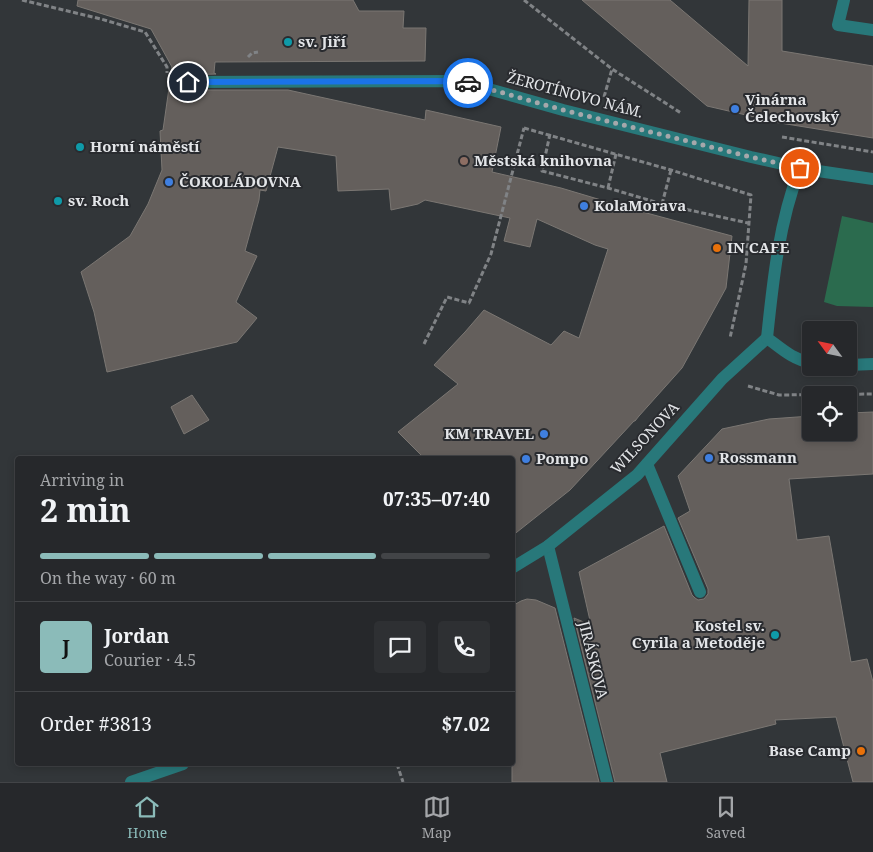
<!DOCTYPE html>
<html lang="en">
<head>
<meta charset="utf-8">
<style>
	:root { --surface:#26282b; --page:#2e3033; --text:#f1f3f6; --muted:#a4a6a9; --line:#424447; --accent:#8bbbb9 }
	body { margin:0; font-family:"Noto Serif",serif; background:var(--page); color:var(--text); height:100vh; display:flex; flex-direction:column; font-size:19px; white-space:nowrap }
	* { box-sizing:border-box; margin:0 }
	p { font-size:16px; color:var(--muted) }
	.icon { flex:none; width:28px; height:28px; fill:none; stroke:currentColor; stroke-width:2; stroke-linecap:round; stroke-linejoin:round }
	.map { position:relative; flex:1; overflow:hidden }
	.drawer { position:absolute; left:15px; top:456px; width:500px; height:310px; display:flex; flex-direction:column; background:var(--surface); border-radius:5px; box-shadow:0 2px 8px #0003,0 0 0 1px var(--line) }
	.drawer>* { flex:none }
	.needle { width:32px; rotate:303deg }
	.buttons { position:absolute; left:802px; top:321px; display:grid; gap:10px }
	.buttons a { display:grid; place-items:center; width:55px; height:55px; border-radius:5px; background:var(--surface); box-shadow:0 2px 8px #0003,0 0 0 1px var(--line); font-size:25px }
	.pin { position:absolute; display:grid; place-items:center; width:42px; height:42px; color:#fff; margin:-21px; border:2px solid #fff; border-radius:50%; box-shadow:0 1px 5px #0007 }
	.courier { position:absolute; display:grid; place-items:center; width:50px; height:50px; margin:-25px; border:4px solid #1a73e8; border-radius:50%; background:#fff; color:#222; box-shadow:0 1px 6px #0007 }
	.overview em { font-style:normal; font-weight:700 }
	.overview div { display:flex; flex-direction:column-reverse }
	.overview { display:flex; align-items:center; justify-content:space-between; height:85px; padding:0 25px }
	h1 { font-size:32px; font-weight:700; line-height:38px }
	.bar { display:grid; grid-template-columns:repeat(4,1fr); gap:8px 5px; align-content:center; height:60px; padding:0 25px }
	.bar i { height:6px; border-radius:4px; background:var(--line) }
	.bar .on { background:var(--accent) }
	.bar p { grid-column:span 4 }
	.line { display:flex; align-items:center; gap:12px; padding:0 25px; border-top:1px solid var(--line) }
	.line div { flex:1 }
	.round { display:grid; place-items:center; flex:none; width:52px; height:52px; border-radius:5px; background:var(--page) }
	.dock { display:flex; justify-content:space-around; align-items:center; height:70px; border-top:1px solid var(--line); background:var(--surface); font-size:14px; color:var(--muted) }
	.dock a { display:grid; justify-items:center; gap:2px }
	.dock .on { color:var(--accent) }
	.map>svg:first-child { display:block }
</style>
</head>
<body>
<div class="map">
<svg width="873" height="782" viewBox="0 0 873 782">
	<rect width="100%" height="100%" fill="#323639"/>
	<!-- green -->
	<path fill="#2b6b4e" d="M842,216l31,7v84l-36,-1 -13,-4z"/>
	<!-- building -->
	<g fill="#645f5c" stroke="#7b7773">
		<path d="M78,0h275l6,11h45l-1,17h23l-1,33 -210,1 -1,11 2,1 -31,1 -3,3v8l3,3 4,1h99l137,30 1,-10 75,17 -9,45 69,16 67,20 104,28 -6,52 -44,80 -43,48 -4,5h-1l-64,69 -58,46v-77h-87l-27,-27 60,-48 -24,-19 31,-33 19,-22 67,35 13,-14 15,7 29,-89 -13,-4 -58,-26 -7,28 -26,-6 6,-23 -85,-18 -7,4 -27,6 -2,-21 -51,2 -2,-35 -58,-9 -12,44 -6,-1 -1,10 -14,51 12,5 -21,46 21,16 -20,24 -130,30 -13,-60 -13,-40 49,-36 18,-32 14,-34 -2,-39 3,-1 9,-63 -21,-38 -74,-23z"/>
		<path d="M582,0h88l78,66 1,-66h33v51l91,15v72l-99,-16v-2l-15,-2 -52,-12z"/>
		<path d="M192,395l17,25 -25,14 -13,-27z"/>
		<path d="M873,412v62l-84,5 8,61 32,-4 22,126 16,-3 6,23v100h-20l-17,-65 -61,3 1,4 -116,29 7,29h-52l-41,-164 17,7 -12,-53 85,-46 28,69 3,3 3,2 6,-1 4,-5v-5l-30,-71 12,-7 -12,-35 44,-47 47,-10 42,-3v16h38v-19z"/>
		<path d="M527,599l9,1 19,8 44,174h-87v-176l9,-5z"/>
	</g>
	<g fill="none" stroke-linecap="round" stroke-linejoin="round">
		<!-- path -->
		<g stroke="#808386" stroke-width="3" stroke-dasharray="5 2.5" stroke-linecap="butt">
			<path d="M22,0l79,19 44,13 22,35v6"/>
			<path d="M524,0l88,69 69,44"/>
			<path d="M248,57l4,-4 6,-1"/>
			<path d="M604,97l8,-28"/>
			<path d="M524,128l147,42 80,25 -5,69 -16,74"/>
			<path d="M550,134l-8,37 66,17 54,16 86,19"/>
			<path d="M782,137l91,15"/>
			<path d="M608,188l8,-34"/>
			<path d="M662,204l9,-34"/>
			<path d="M424,344l23,-47 22,6 22,-49 33,-126"/>
			<path d="M748,386l31,9 94,-1"/>
			<path d="M397,764l6,18"/>
		</g>
		<!-- pedestrian -->
		<g stroke="#28787a" stroke-width="12">
			<path d="M647,464l53,128"/>
			<path d="M548,546l59,236"/>
			<path d="M512,568l36,-22 89,-71 85,-96 45,-41"/>
			<path d="M131,782l52,-18"/>
		</g>
		<!-- minor -->
		<g stroke="#28787a" stroke-width="12">
			<path d="M844,0l-6,25 35,5"/>
			<path d="M189,82l271,-1 103,29 188,47 49,11"/>
			<path d="M811,363c-19,-4 -29,-14 -44,-25 6,-58 12,-116 33,-170l18,3 55,8"/>
			<path d="M849,365l24,-1"/>
		</g>
	</g>
	<g fill="none" stroke-linecap="round" stroke-linejoin="round">
		<!-- done -->
		<path stroke="#a5a8ab" stroke-width="5" stroke-dasharray="0 9" d="M468,83l95,27 188,47 49,11"/>
		<!-- route -->
		<path stroke="#1a73e8" stroke-width="6" d="M188,82l272,-1 8,2"/>
	</g>
	<!-- markers -->
	<g fill="#0f9aa8" stroke="#292b2f" stroke-width="2">
		<circle cx="288" cy="42" r="5"/>
		<circle cx="80" cy="147" r="5"/>
		<circle cx="58" cy="201" r="5"/>
		<circle cx="775" cy="635" r="5"/>
	</g>
	<g fill="#3f7fe0" stroke="#292b2f" stroke-width="2">
		<circle cx="735" cy="109" r="5"/>
		<circle cx="169" cy="182" r="5"/>
		<circle cx="584" cy="206" r="5"/>
		<circle cx="544" cy="434" r="5"/>
		<circle cx="709" cy="458" r="5"/>
		<circle cx="526" cy="459" r="5"/>
	</g>
	<circle fill="#8d6e63" stroke="#292b2f" stroke-width="2" cx="464" cy="161" r="5"/>
	<g fill="#e8710a" stroke="#292b2f" stroke-width="2">
		<circle cx="717" cy="248" r="5"/>
		<circle cx="861" cy="751" r="5"/>
	</g>
	<g text-anchor="middle" stroke-width="4" stroke-linejoin="round" paint-order="stroke">
		<!-- poi labels -->
		<g font-size="15" font-weight="bold" fill="#e3e5e8" stroke="#292b2f" text-anchor="start">
			<text x="298" y="47">sv. Jiří</text>
			<text x="745" y="105">Vinárna<tspan x="745" dy="17">Čelechovský</tspan></text>
			<text x="90" y="152">Horní náměstí</text>
			<text x="474" y="166">Městská knihovna</text>
			<text x="179" y="187">ČOKOLÁDOVNA</text>
			<text x="68" y="206">sv. Roch</text>
			<text x="594" y="211">KolaMorava</text>
			<text x="727" y="253">IN CAFE</text>
			<text x="534" y="439" text-anchor="end">KM TRAVEL</text>
			<text x="719" y="463">Rossmann</text>
			<text x="536" y="464">Pompo</text>
			<text x="765" y="631" text-anchor="end">Kostel sv.<tspan x="765" dy="17">Cyrila a Metoděje</tspan></text>
			<text x="851" y="756" text-anchor="end">Base Camp</text>
		</g>
		<!-- street labels -->
		<g font-size="15" fill="#e3e5e8" stroke="#292b2f">
			<text transform="translate(575 95) rotate(15)" y="5">ŽEROTÍNOVO NÁM.</text>
			<text transform="translate(645 438) rotate(-47)" y="5">WILSONOVA</text>
			<text transform="translate(593 660) rotate(76)" y="5">JIRÁSKOVA</text>
		</g>
	</g>
</svg>
<div class="buttons">
<a><svg class="needle" viewBox="-14 -14 28 28"><path d="M0-13l5 13h-10z" fill="#e53935"/><path d="M0 13l5-13h-10z" fill="#a4a6a9"/></svg></a>
<a><svg class="icon" aria-label="locate" viewBox="0 0 24 24"><circle cx="12" cy="12" r="6"/><path d="M12 2v4M12 18v4M2 12h4M18 12h4"/></svg></a>
</div>
<div class="pin" style="left:800px;top:168px;background:#ea580c"><svg class="icon" aria-label="bag" viewBox="0 0 24 24"><path d="M5 8h14l-1 12H6zM9 8a3 3 0 0 1 6 0"/></svg></div>
<div class="pin" style="left:188px;top:82px;background:#1f2937"><svg class="icon" aria-label="home" viewBox="0 0 24 24"><path d="M3 11l9-7 9 7M6 9v11h12V9"/></svg></div>
<div class="courier" style="left:468px;top:83px"><svg class="icon" aria-label="car" viewBox="0 0 24 24"><path d="M5 17H2v-5l4-1 3-4h7l3 4 3 1v5h-3M9 17h6M6 11h13"/><circle cx="7" cy="17" r="2"/><circle cx="17" cy="17" r="2"/></svg></div>
<section class="drawer">
<div class="overview"><div><h1>2 min</h1><p>Arriving in</p></div><em>07:35–07:40</em></div>
<div class="bar"><i class="on"></i><i class="on"></i><i class="on"></i><i></i><p>On the way · 60 m</p></div>
<div class="line" style="height:90px"><b class="round" style="background:var(--accent);color:#111">J</b><div><b>Jordan</b><p>Courier · 4.5</p></div><a class="round"><svg class="icon" aria-label="chat" viewBox="0 0 24 24"><path d="M4 5h16v11H9l-5 4z"/></svg></a><a class="round"><svg class="icon" aria-label="phone" viewBox="0 0 24 24"><path d="M5 4h4l2 5-3 2q2 4 5 5l2-3 5 2v4C11 20 4 13 5 4z"/></svg></a></div>
<div class="line" style="height:65px"><div>Order #3813</div><b>$7.02</b></div>
</section>
</div>
<nav class="dock">
<a class="on"><svg class="icon" aria-label="home" viewBox="0 0 24 24"><path d="M3 11l9-7 9 7M6 9v11h12V9"/></svg>Home</a>
<a><svg class="icon" aria-label="map" viewBox="0 0 24 24"><path d="M3 6l6-2 6 2 6-2v14l-6 2-6-2-6 2zM9 4v14M15 6v14"/></svg>Map</a>
<a><svg class="icon" aria-label="saved" viewBox="0 0 24 24"><path d="M7 4h10v16l-5-4-5 4z"/></svg>Saved</a>
</nav>
</body>
</html>
